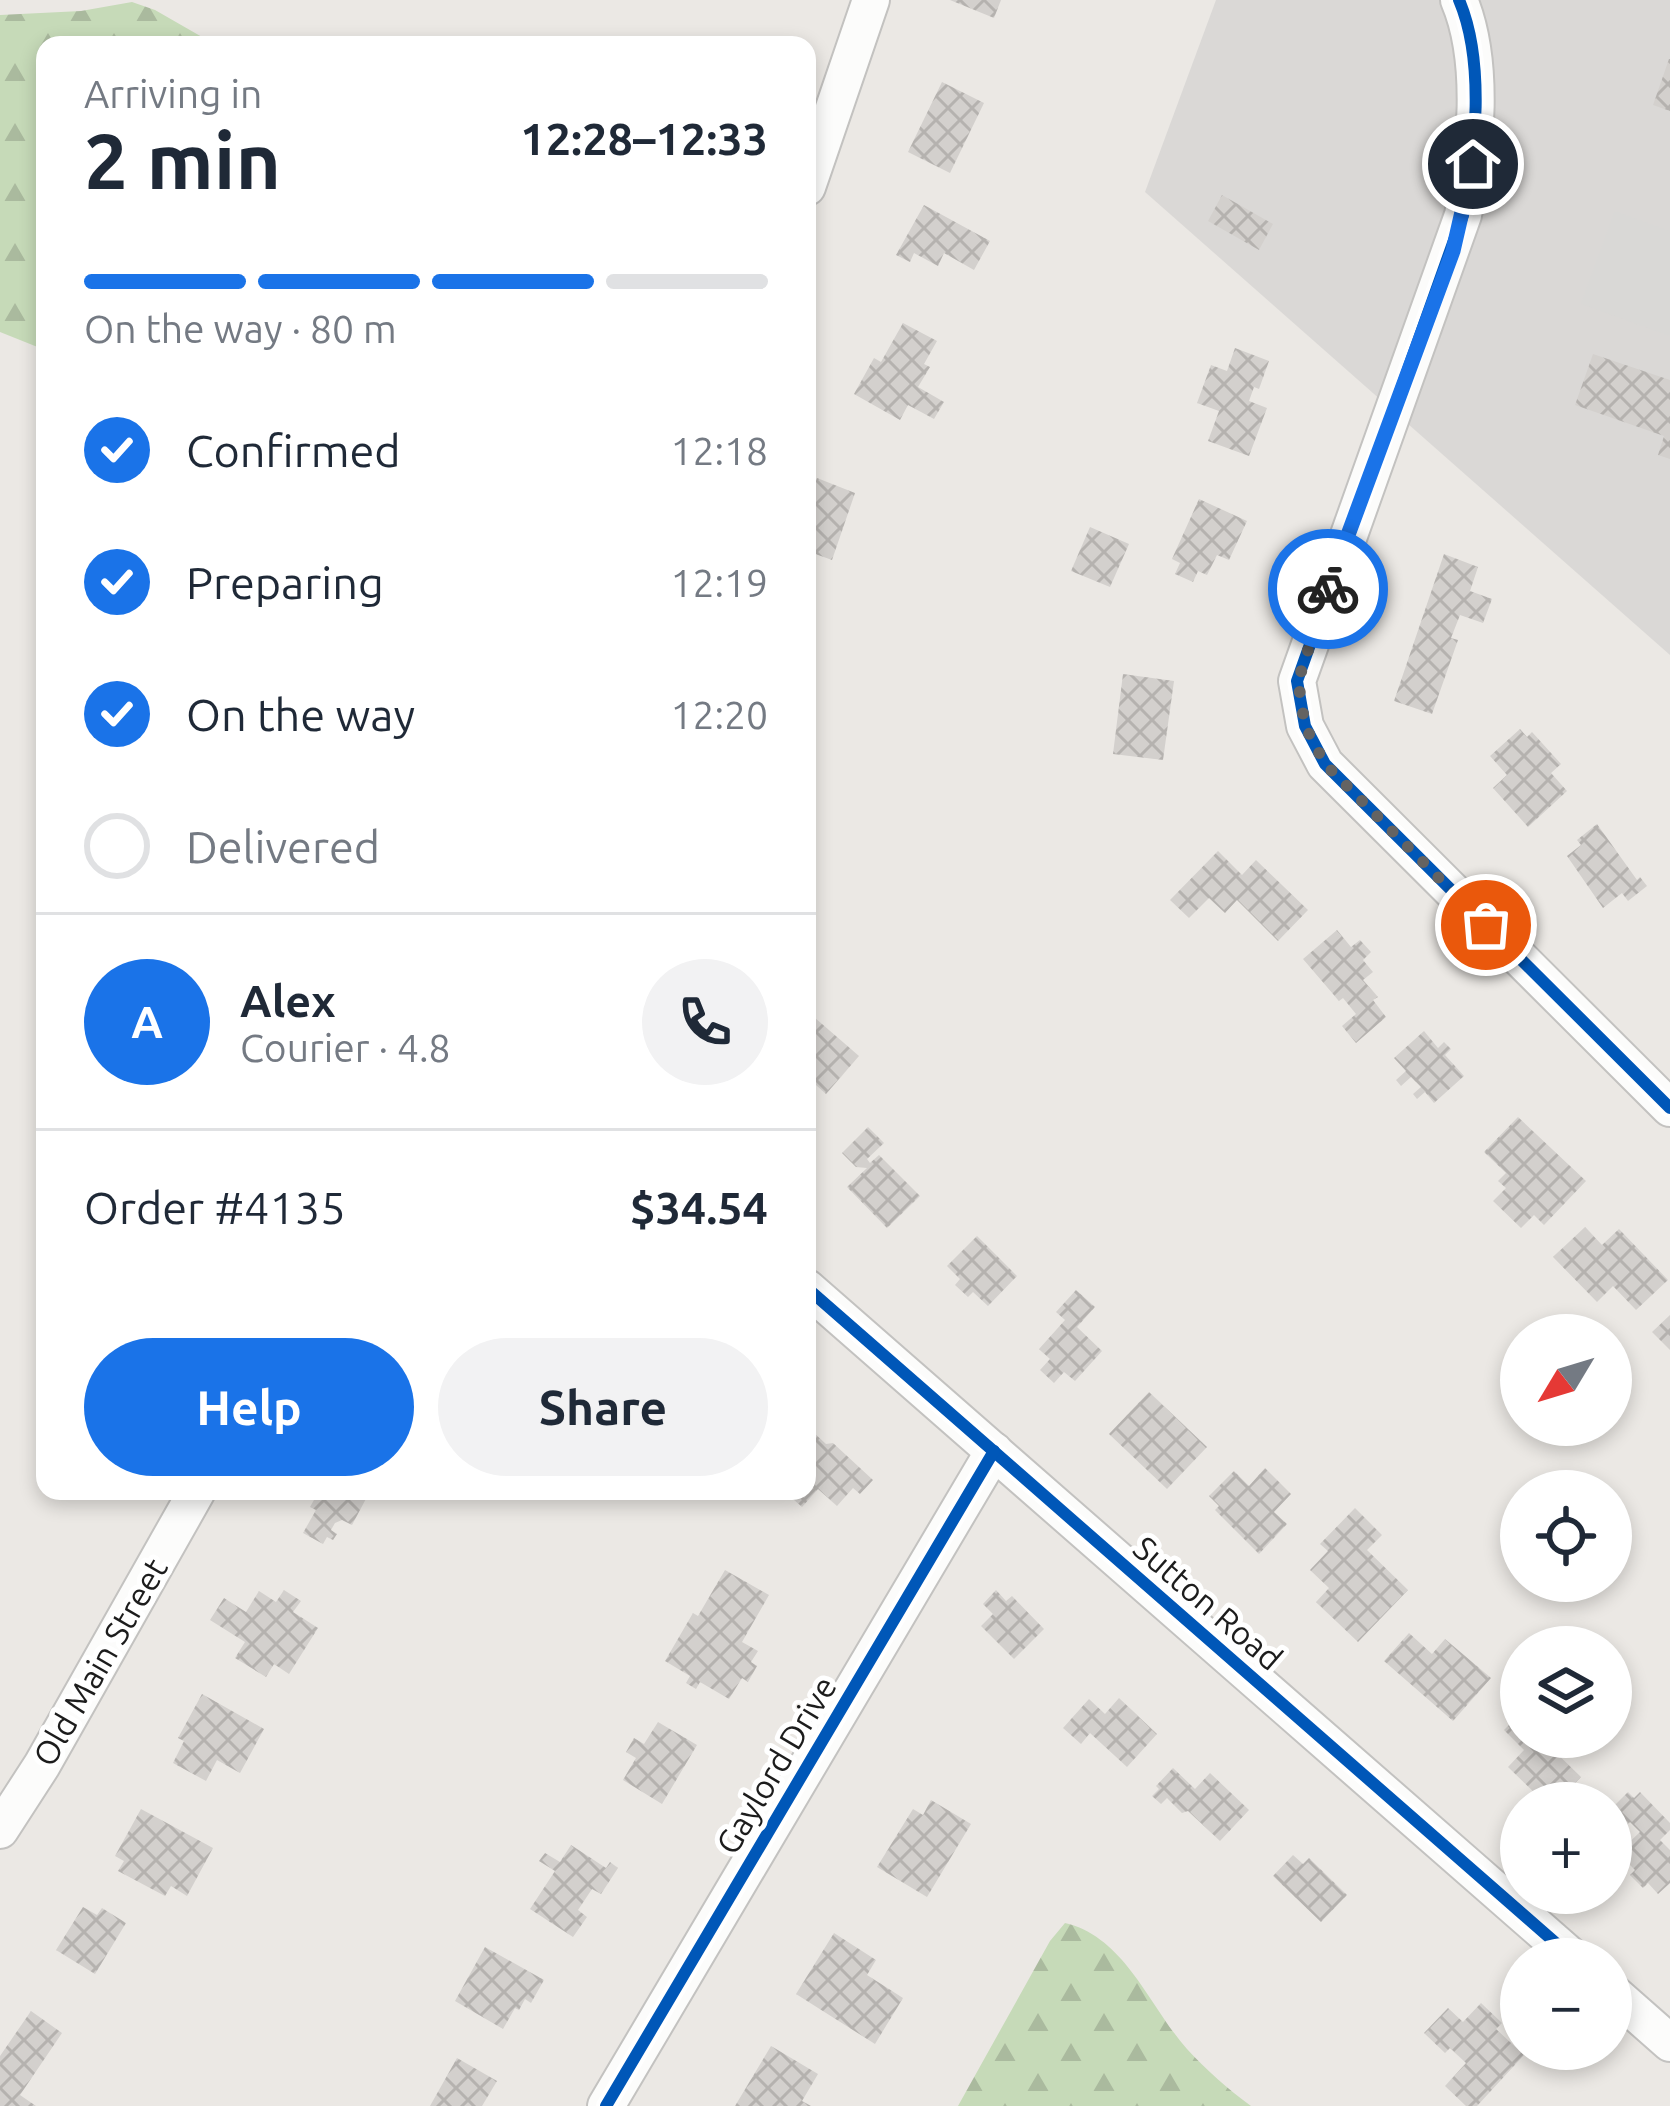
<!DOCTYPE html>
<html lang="en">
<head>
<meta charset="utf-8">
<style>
	:root { --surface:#fff; --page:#f2f2f3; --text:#1f2937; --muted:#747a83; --line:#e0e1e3; --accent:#1a73e8 }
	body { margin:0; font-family:Ubuntu,sans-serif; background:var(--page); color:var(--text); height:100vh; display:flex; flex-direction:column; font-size:45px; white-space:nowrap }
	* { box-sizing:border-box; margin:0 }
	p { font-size:39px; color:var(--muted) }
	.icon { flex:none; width:66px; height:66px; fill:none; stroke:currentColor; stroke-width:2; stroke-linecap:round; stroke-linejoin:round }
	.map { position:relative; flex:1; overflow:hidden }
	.sheet { position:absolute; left:36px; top:36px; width:780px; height:1464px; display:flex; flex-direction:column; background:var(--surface); border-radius:24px; box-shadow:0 6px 18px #0003 }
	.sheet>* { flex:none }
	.needle { width:78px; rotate:232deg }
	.buttons { position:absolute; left:1500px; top:1314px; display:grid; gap:24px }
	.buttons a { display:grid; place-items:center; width:132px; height:132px; border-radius:50%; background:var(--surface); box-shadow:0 6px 18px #0003; font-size:60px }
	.pin { position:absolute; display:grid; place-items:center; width:102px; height:102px; color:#fff; margin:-51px; border:6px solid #fff; border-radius:50%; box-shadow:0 3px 12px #0007 }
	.courier { position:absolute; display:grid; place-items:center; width:120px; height:120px; margin:-60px; border:9px solid #1a73e8; border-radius:50%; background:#fff; color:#222; box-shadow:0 3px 15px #0007 }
	.head em { font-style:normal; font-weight:700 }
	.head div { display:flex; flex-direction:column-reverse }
	.head { display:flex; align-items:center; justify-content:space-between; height:204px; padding:0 48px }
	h1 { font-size:78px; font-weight:700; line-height:90px }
	.bar { display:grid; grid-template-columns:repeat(4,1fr); gap:18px 12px; align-content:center; height:144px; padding:0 48px }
	.bar i { height:15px; border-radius:9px; background:var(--line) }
	.bar .active { background:var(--accent) }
	.bar p { grid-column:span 4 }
	.line { display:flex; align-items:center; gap:30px; padding:0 48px; border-top:3px solid var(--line) }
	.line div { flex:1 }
	.round { display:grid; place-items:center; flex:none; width:126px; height:126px; border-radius:63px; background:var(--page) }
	ol { padding:0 48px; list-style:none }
	li { display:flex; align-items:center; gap:36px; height:132px }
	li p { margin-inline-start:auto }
	li .icon { padding:12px; border-radius:50%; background:var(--accent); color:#fff; stroke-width:4 }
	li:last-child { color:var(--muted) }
	li i { width:66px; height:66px; border:6px solid var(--line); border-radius:50% }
	.button { display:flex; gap:24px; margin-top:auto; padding:24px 48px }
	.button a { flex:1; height:138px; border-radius:72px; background:var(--accent); color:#fff; font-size:48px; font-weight:700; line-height:138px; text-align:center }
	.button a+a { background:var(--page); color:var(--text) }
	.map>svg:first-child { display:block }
</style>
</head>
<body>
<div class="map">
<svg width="1670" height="2106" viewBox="0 0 1670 2106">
	<defs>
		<pattern id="forest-firs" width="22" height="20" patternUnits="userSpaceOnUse" patternTransform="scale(3)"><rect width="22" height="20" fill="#c6dab8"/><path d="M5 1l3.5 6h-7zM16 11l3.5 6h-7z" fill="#aaba9e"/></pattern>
		<pattern id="building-cross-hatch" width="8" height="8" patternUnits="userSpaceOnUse" patternTransform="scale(3)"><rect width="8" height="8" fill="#d3d0cd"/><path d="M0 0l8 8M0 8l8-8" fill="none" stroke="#b5b2af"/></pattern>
	</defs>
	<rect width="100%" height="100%" fill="#ebe8e4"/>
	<!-- residential -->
	<path fill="#dad8d6" d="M1216,0h454v655l-525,-463z"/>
	<!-- religious -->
	<path fill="#d9d8d6" d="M1615,211l55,20v105l-89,-32z"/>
	<!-- forest -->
	<g fill="url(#forest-firs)">
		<path d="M132,2l23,8 61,35h-171v305l-45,-18v-317l81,-4z"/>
		<path d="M1065,1923c60,14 84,83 122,126 18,20 42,41 64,57h-293l92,-165z"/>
	</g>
	<!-- building -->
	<g fill="url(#building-cross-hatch)">
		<path d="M950,0h51l-7,18z"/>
		<path d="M1669,59h1v52l-17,-6z"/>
		<path d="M942,82l42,21 -34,70 -42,-21z"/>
		<path d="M1222,195l51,29 -14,26 -51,-29z"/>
		<path d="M924,205l66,36 -16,29 -30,-17 -6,13 -24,-13 -4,9 -14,-7z"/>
		<path d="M903,323l34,18 -13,23 6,3 -12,20 26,15 -10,17 -26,-14 -8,15 -46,-26 20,-36 7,4z"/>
		<path d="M1235,348l34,13 -10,28 -5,-2 -5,14 18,7 -18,48 -41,-15 11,-30 -22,-8 14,-38 16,6z"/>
		<path d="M1593,354l77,26v79l-12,-4 6,-19 -89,-31z"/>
		<path d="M817,478l38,15 -23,67 -25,-9v-44z"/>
		<path d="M1199,499l48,22 -18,39 -12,-5 -10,20 -9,-4 -5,11 -18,-8 5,-11 -8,-4z"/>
		<path d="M1090,527l39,17 -19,43 -39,-16z"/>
		<path d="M1444,554l34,13 -8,24 22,8 -9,24 -23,-8 -9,23 7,2 -26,74 -38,-13z"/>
		<path d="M1123,674l51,7 -11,79 -50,-6z"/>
		<path d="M1520,729l7,8 5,-5 29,32 -10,9 16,18 -39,36 -35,-39 14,-13 -17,-19z"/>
		<path d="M1597,824l40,56 3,-3 7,9 -19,15 -6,-8 -19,15 -36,-52 14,-11 -4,-5z"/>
		<path d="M1218,851l24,24 14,-15 52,50 -30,31 -41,-41 -12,13 -16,-15 -20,20 -19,-18z"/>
		<path d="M1337,930l14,17 9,-7 11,12 -8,8 10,12 -10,8 15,17 -5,3 13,17 -30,26 -14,-17 14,-12 -13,-16 -4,3 -36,-42z"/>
		<path d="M807,1011l52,45 -33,38 -19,-17z"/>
		<path d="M1424,1031l14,17 6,-6 7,7 -6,6 19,21 -30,27 -9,-11 -8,7 -4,-5 8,-7 -10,-10 -10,9 -5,-6 10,-9 -12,-13z"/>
		<path d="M1518,1117l68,64 -42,44 -10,-10 -13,13 -28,-27 13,-13 -8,-7 8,-8 -22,-21z"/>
		<path d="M868,1127l16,16 -17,16 3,4 9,-8 41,41 -33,32 -40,-41 20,-19 -11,-1 -14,-14z"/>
		<path d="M1585,1227l17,18 17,-16 49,51 -32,30 -23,-24 -16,16 -44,-45z"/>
		<path d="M977,1236l40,40 -29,30 -15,-14 -5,5 -13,-12 5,-6 -13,-13z"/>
		<path d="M1076,1290l19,17 -18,20 25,24 -27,30 -11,-9 -10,11 -14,-13 10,-11 -11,-10 26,-29 -9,-8z"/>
		<path d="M1670,1315v35l-18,-18z"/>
		<path d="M1149,1392l58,55 -40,42 -58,-55z"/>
		<path d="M813,1432l13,12 7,-1 40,37 -13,14 -7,-6 -16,18 -19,-17 -16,18 -18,-16h23v-52z"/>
		<path d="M1265,1468l26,26 -17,18 13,12 -28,30 -44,-44 4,-4 -10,-10 25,-25 15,15z"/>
		<path d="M319,1491h42l7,4 -16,30 -10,-5 -7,3 -4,7 6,4 -4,6 -6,-3 -4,7 -20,-11 13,-23 -6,-3z"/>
		<path d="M1355,1508l27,27 -15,15 41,40 -50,52 -42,-40 13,-14 -19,-18 18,-19 -8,-7z"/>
		<path d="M725,1570l44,25 -27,47 16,9 -7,11 6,4 -9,16 -6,-4 -13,21 -29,-17 -4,7 -10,-6 4,-7 -25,-15 28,-48 5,3z"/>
		<path d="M284,1590l17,11 -8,11 25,16 -29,46 -15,-10 -8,13 -31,-19 10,-16 -35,-22 14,-22 22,14 13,-21 17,11z"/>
		<path d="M996,1590l10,11 6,-5 32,33 -30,30 -33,-33 12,-12 -10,-10z"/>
		<path d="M1409,1633l23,21 13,-15 46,39 -38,43 -69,-60z"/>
		<path d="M202,1694l62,35 -24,44 -23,-13 -11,21 -33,-18 11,-22 -6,-3z"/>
		<path d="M1119,1698l38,36 -30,33 -37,-34 -9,11 -18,-16 26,-29 16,15z"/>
		<path d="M1521,1713v24h25l-3,3 38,37 -25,26h-11l-37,-36 16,-17 -20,-20z"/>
		<path d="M658,1722l39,23 -35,59 -39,-24 13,-22 -10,-6 8,-14 10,6z"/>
		<path d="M1173,1768l22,21 15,-16 39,37 -29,31 -32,-30 -6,2 -15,-15 -6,6 -9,-8 7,-7 -3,-3z"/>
		<path d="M1628,1792l6,6 6,-6 30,31v7l-10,10 10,10v33l-12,11 -10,-11 -5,5 -13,-13 5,-5 -17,-17 22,-21 -10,-10 -7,7 -12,-12v-8z"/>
		<path d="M931,1800l40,24 -44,73 -50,-30 36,-58 10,6z"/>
		<path d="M141,1809l72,39 -26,48 -16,-10 -6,10 -47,-25 6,-10 -9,-5z"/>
		<path d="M571,1845l35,23 4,-6 8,6 -17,26 -9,-5 -14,21 9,7 -14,20 -43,-28 25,-38 -16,-10 6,-8 15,9z"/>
		<path d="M1293,1855l10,9 6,-6 38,37 -26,27 -48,-46z"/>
		<path d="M83,1907l14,8 5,-7 24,15 -31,51 -39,-24z"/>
		<path d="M834,1933l42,27 -9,15 36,23 -28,46 -79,-50z"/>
		<path d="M485,1947l59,33 -13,23 -6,-4 -6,11 -4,-2 -12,21 -48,-28z"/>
		<path d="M1481,2003l21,20 -6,6 28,26 -47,51h-11l-21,-20 21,-23 -16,-15 -5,5 -21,-20 24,-25 15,14z"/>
		<path d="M31,2011l31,22 -42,62 16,11h-36v-50z"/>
		<path d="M771,2046l47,28 -16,27 9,5h-76z"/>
		<path d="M457,2058l40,23 -15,25h-52z"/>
	</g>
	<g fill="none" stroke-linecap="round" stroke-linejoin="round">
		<defs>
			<g id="minor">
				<path d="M1459,0c26,61 17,152 4,215l-166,466 8,45 20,38 345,344"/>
				<path d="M807,187l64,-187"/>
				<path d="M807,1288l767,671"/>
				<path d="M0,1830l42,-65 155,-274"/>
				<path d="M1611,1991l59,52"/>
				<path d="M606,2106l388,-655"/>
			</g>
		</defs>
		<!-- minor casing -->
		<use href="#minor" stroke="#c3c2c0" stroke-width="40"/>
		<!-- minor -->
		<use href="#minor" stroke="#fcfcfb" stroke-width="36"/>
		<defs>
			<g id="cycleway">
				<path d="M1459,0c26,61 17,152 4,215l-166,466 8,45 20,38 345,344"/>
				<path d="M807,1288l767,671"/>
				<path d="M606,2106l388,-655"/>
			</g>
		</defs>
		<!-- cycleway casing -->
		<use href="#cycleway" stroke="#fff" stroke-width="20"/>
		<!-- cycleway -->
		<use href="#cycleway" stroke="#0057b8" stroke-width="12"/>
	</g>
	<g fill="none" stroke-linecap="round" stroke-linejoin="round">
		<!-- done -->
		<path stroke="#646362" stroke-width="12" stroke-dasharray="0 21.6" d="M1328,589l-30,92 7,45 20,38 161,161"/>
		<!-- route -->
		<path stroke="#1a73e8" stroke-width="15" d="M1328,589l125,-338 20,-87"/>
	</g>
	<g text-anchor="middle" stroke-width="10" stroke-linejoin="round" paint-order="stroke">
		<!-- street labels -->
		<g font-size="33" fill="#1c1c1c" stroke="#fff">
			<text transform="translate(1208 1603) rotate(41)" y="12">Sutton Road</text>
			<text transform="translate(100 1662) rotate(-60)" y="12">Old Main Street</text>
			<text transform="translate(776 1765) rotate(-59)" y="12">Gaylord Drive</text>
		</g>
	</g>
</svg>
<div class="buttons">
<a><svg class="needle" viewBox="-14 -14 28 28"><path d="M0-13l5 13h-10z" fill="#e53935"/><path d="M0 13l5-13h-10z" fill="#747a83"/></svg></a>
<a><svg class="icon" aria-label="locate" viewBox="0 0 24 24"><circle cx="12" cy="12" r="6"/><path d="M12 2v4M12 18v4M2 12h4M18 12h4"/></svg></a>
<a><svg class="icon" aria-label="layers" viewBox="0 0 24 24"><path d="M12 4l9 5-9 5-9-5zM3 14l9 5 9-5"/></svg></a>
<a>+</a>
<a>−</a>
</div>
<div class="pin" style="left:1486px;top:925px;background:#ea580c"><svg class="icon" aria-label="bag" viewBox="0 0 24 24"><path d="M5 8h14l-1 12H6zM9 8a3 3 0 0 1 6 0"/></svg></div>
<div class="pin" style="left:1473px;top:164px;background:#1f2937"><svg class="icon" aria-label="home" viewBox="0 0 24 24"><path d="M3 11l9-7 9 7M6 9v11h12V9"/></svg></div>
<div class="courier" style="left:1328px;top:589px"><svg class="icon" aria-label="bike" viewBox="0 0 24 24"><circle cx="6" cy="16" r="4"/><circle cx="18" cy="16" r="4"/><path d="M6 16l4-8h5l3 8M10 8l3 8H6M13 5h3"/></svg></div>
<section class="sheet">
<div class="head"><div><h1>2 min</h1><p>Arriving in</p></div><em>12:28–12:33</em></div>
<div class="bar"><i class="active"></i><i class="active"></i><i class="active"></i><i></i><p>On the way · 80 m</p></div>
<ol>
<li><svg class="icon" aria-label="check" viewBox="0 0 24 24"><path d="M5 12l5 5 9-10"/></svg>Confirmed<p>12:18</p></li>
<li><svg class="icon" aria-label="check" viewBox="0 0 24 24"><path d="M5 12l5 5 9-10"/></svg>Preparing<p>12:19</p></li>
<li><svg class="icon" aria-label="check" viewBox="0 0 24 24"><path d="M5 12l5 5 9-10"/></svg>On the way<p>12:20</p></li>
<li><i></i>Delivered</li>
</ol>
<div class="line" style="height:216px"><b class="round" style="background:var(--accent);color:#fff">A</b><div><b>Alex</b><p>Courier · 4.8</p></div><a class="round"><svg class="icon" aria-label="phone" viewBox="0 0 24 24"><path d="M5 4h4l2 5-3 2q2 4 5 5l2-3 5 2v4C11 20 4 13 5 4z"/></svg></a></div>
<div class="line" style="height:156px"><div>Order #4135</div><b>$34.54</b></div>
<div class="button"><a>Help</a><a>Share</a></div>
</section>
</div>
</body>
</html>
